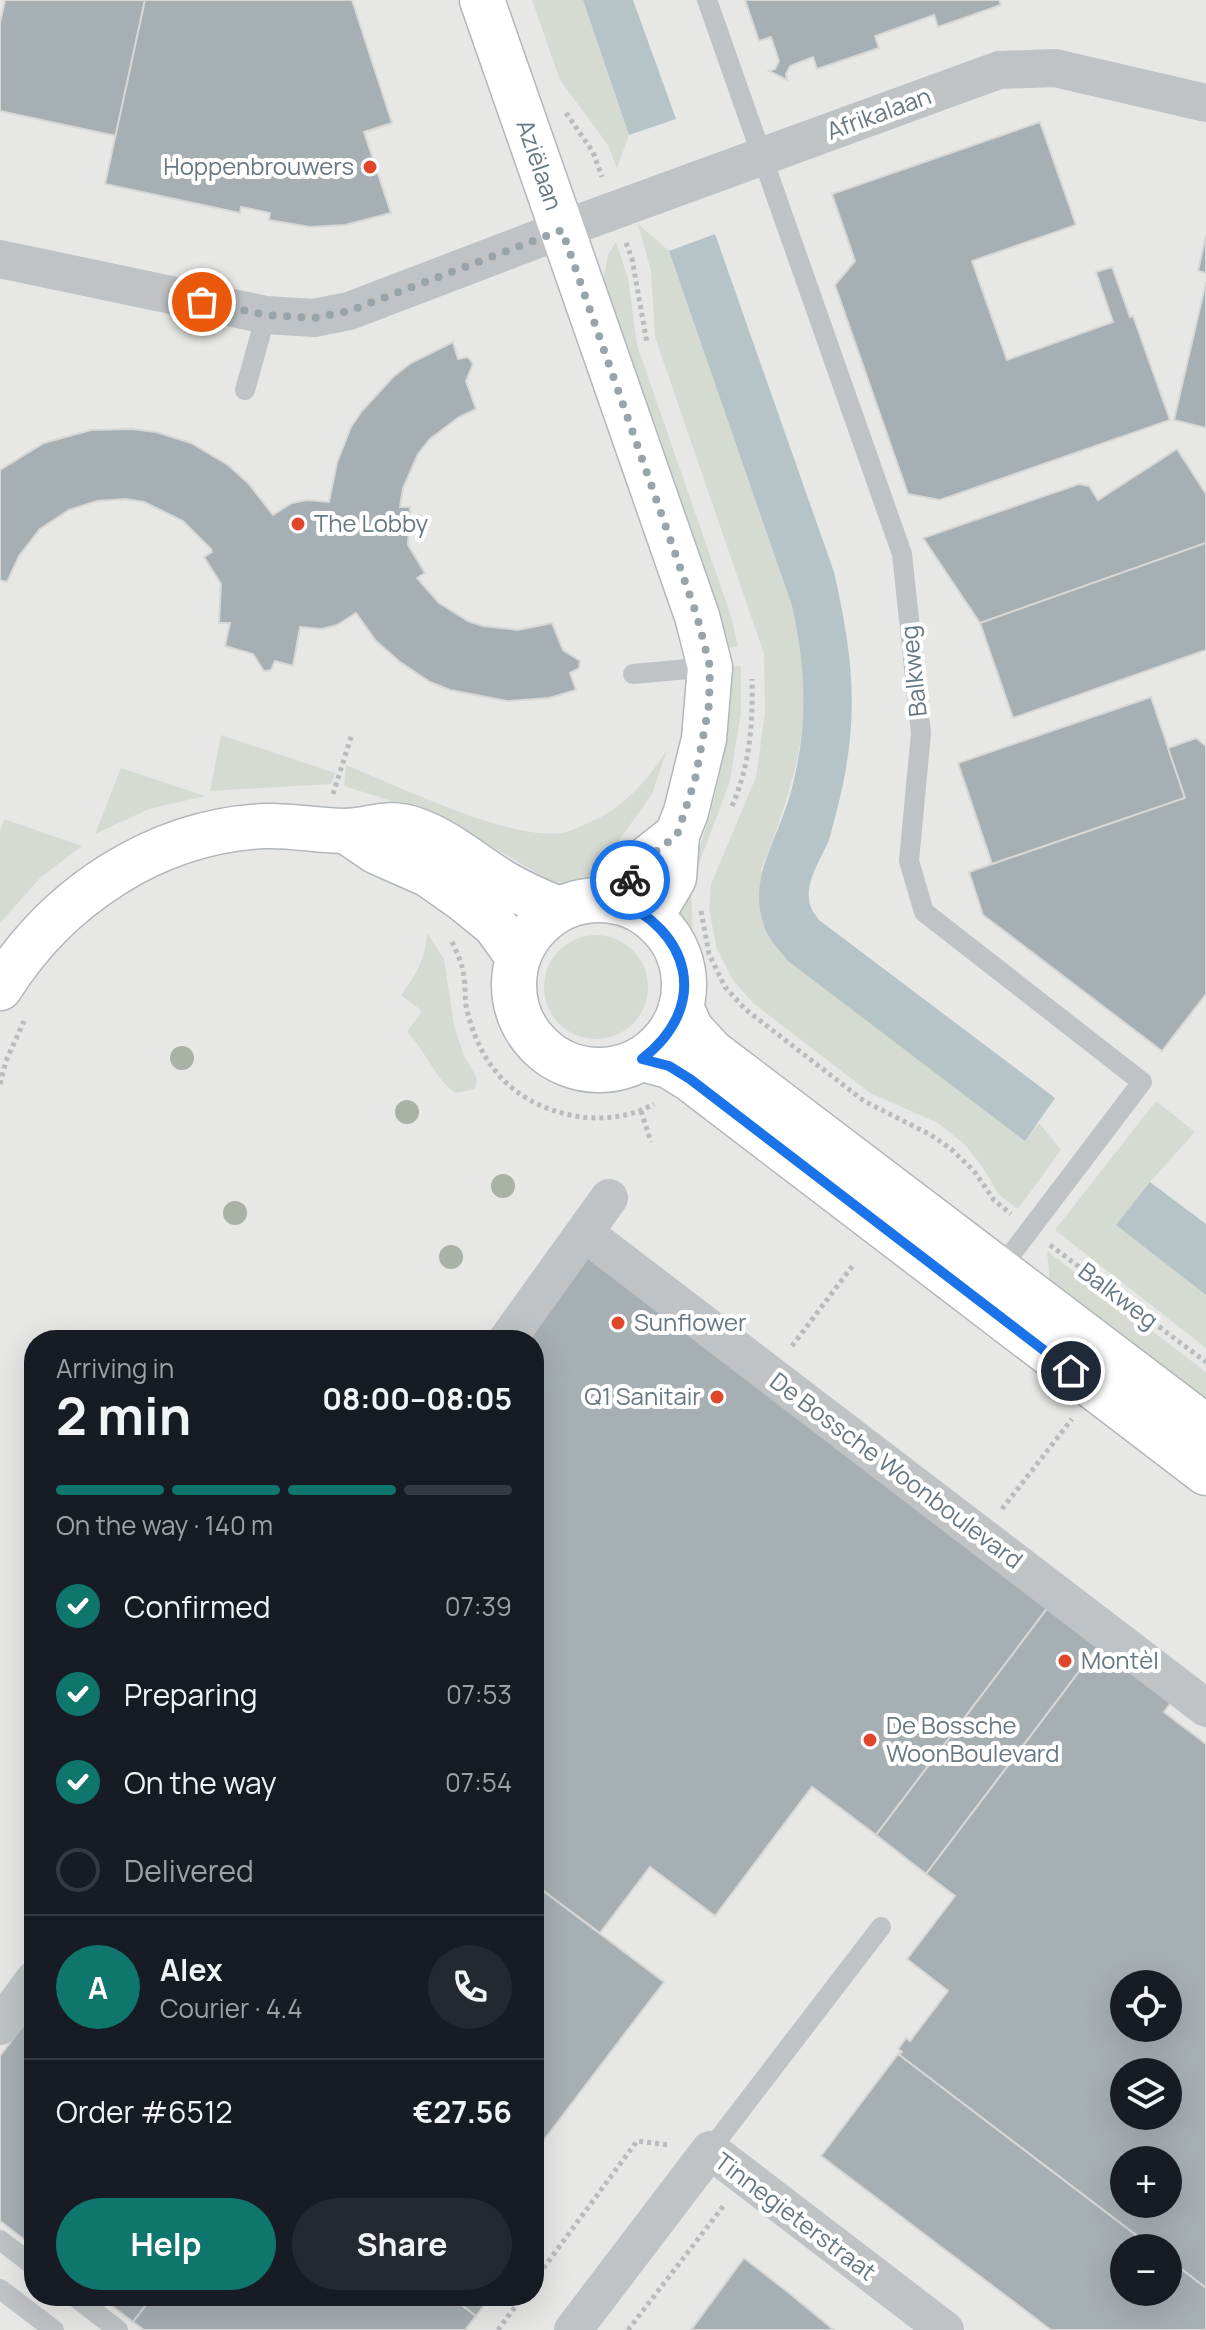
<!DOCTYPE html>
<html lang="en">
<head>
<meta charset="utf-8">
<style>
	:root { --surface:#171b24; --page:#242831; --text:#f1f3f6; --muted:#9ea1a6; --line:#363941; --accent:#0f766e }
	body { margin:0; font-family:Manrope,sans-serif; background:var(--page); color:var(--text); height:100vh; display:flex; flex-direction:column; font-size:30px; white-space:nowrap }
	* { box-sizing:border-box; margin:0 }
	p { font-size:26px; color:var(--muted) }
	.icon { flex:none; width:44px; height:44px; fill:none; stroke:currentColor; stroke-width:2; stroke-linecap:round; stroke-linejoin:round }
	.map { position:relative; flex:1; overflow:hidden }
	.panel { position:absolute; left:24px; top:1330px; width:520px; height:976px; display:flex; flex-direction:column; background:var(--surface); border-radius:32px; box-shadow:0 8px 32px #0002 }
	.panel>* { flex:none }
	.controls { position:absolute; left:1110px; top:1970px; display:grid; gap:16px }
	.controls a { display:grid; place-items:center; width:72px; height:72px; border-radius:50%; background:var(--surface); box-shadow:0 8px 32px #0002; font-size:40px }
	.pin { position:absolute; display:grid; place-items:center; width:68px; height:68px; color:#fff; margin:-34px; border:4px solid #fff; border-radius:50%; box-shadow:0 2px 8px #0007 }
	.courier { position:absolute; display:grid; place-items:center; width:80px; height:80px; margin:-40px; border:6px solid #1a73e8; border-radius:50%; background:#fff; color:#222; box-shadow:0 2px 10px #0007 }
	.summary em { font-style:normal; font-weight:700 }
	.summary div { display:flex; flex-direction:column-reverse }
	.summary { display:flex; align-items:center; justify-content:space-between; height:136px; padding:0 32px }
	h1 { font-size:52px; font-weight:700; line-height:60px }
	.bar { display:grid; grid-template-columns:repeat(4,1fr); gap:12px 8px; align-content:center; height:96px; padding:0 32px }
	.bar i { height:10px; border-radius:6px; background:var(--line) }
	.bar .active { background:var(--accent) }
	.bar p { grid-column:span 4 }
	.line { display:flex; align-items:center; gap:20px; padding:0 32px; border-top:2px solid var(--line) }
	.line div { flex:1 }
	.round { display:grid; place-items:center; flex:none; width:84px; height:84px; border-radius:42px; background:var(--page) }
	ol { padding:0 32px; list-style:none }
	li { display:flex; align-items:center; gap:24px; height:88px }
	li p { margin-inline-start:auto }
	li .icon { padding:8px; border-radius:50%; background:var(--accent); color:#fff; stroke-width:4 }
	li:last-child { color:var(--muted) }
	li i { width:44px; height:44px; border:4px solid var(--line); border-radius:50% }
	.button { display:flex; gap:16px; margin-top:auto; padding:16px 32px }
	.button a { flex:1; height:92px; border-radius:48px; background:var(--accent); color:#fff; font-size:32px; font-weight:700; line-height:92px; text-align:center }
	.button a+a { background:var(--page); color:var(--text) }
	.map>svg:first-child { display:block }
</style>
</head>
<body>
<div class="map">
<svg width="1206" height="2330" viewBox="0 0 1206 2330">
	<rect width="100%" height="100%" fill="#f6f6f3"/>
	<!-- built -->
	<path fill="#e7e7e6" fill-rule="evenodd" d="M0,0h1206v2330h-1206zM34,1340h500v956h-500zM1124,1984h44v44h-44zM1124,2072h44v44h-44zM1124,2160h44v44h-44zM1124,2248h44v44h-44z"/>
	<!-- green -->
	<g fill="#d6dbd2">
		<path d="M532,0h51l46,135 -12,33 -9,-23 -48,-65z"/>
		<path d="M638,224l31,27 123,355c3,14 7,28 10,42 12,77 -13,152 -41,222l264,270 14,-17 22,27 -43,59 -20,-15 -16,-28 -18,-22 -26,-21 -68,-30 -117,-90 -20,-23 -16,-31 -8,-39 2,-26 45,-107 9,-64 -1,-59 -109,-317 -4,-66z"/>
		<path d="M616,242l12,36 9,67 94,271 7,30 -14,3 -122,-364 6,-30z"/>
		<path d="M741,666v45l-11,70 -39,104 2,62 -22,-25c22,-56 48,-118 53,-180 2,-24 1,-50 2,-75z"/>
		<path d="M221,735l114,38 -4,11 -121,7z"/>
		<path d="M667,750l-15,44 -57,80 -18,11 -27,-4 -108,-64 -98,-31 2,-21c55,22 161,75 217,68 8,-2 16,-6 23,-9 37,-15 60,-42 81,-74z"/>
		<path d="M121,768l84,28 -56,13 -54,25z"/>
		<path d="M4,819l78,27 -41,31 -41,46v-91z"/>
		<path d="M427,933l17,26 10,66 10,31 13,22 -2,11 -20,4c-21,-16 -29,-42 -48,-61l15,-21 -21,-16c16,-21 24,-36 26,-62z"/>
		<circle cx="596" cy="987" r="52"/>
		<path d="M1156,1101l39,31 -45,50 -33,43 89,70v53l-151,-118z"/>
		<path d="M1047,1251l159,121v37l-155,-115z"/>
	</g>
	<!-- water -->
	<g fill="#b6c4c7">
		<path d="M583,0h50l43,119 -47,16z"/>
		<path d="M715,234l119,338c20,89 26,148 3,238 -3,10 -5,20 -8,30 -8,19 -25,43 -19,64 1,6 6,11 9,16l236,178 -30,43 -237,-180c-7,-9 -17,-19 -22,-30 -18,-45 3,-76 18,-118 6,-15 10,-32 13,-48 11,-53 7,-106 -5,-159l-123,-355z"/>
		<path d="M1150,1182l56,42v71l-90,-70z"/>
	</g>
	<!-- building -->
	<g fill="#a6afb4" stroke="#d7d7d5" stroke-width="2" fill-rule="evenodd">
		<path d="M5,0h140l-29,136 -116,-25v-88z"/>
		<path d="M145,0h207l40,123 -28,9 27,81 -46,12 -35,2 -41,-7 1,-7 -29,-6 -1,6 -135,-29z"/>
		<path d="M745,0h254l2,5 -63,22 -4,-12 -59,21 4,12 -62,21 -4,-12 -23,9 -4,8 1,6 -18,-9 6,-2 4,-8 -8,-24 -12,4z"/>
		<path d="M1040,122l36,103 -104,36 35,99 106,-38 -17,-50 16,-5 18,50 3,-1 37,104 -230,80 -32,-6 -73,-209 20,-24 -23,-67z"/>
		<path d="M1206,235v38l-8,-2z"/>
		<path d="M1206,282v146l-32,-8z"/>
		<path d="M453,342l5,17 10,-2 5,7 -7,17 10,28 -17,8 -29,22 -12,15 -15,34 -3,19h10l-2,38 17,28 -8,5 22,25 29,18 15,5 35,4 34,-7 11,27 17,11 -1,7 -9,5 6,17 -27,8 -42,3 -57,-11 -20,-8 -30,-20 -24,-21 -20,-28 -19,12 -15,4 -22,-2 -7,39 -18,-5 -4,9 -7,1 -11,-17 -28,-8 5,-23h-11l2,-39 -17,-27 8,-5 -1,-3 -28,-28 -39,-19 -18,-3 -29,2 -28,9 -29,19 -21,27 -12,26 -7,-2v-110l44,-27 47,-13 41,-1 24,3 35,11 37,22 20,18 25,32 19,-12 15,-3 22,2 8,-39 14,-36 11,-16 31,-34 18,-14z"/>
		<path d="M1177,449l29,45v49l-226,80 -57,-85 156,-54 10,2 9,14z"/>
		<path d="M1206,543v107l-193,68 -33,-95z"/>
		<path d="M1151,697l34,101 -193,66 -34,-101z"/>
		<path d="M1196,738l10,8v248l-44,57 -179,-136 -14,-43 216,-74 -17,-50z"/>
		<path d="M587,1255l462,351 -173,229 -64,-48 -97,129 -65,-49 -50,66 -66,-49v-544h-11z"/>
		<path d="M1049,1606l51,38 -174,230 -50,-39z"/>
		<path d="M1100,1644l73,56 -9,12 42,32v544l-38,-29v-11h-15l-255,-194 4,-2 -4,-3 8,-11 4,3 38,-50 -41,-32 48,-63 -29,-22zM1124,1984h44v44h-44zM1124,2072h44v44h-44zM1124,2160h44v44h-44z"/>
		<path d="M534,1884l130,98 -130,171z"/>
		<path d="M34,2011v236l-34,-26v-165z"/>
		<path d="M898,2054l255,194h-29v44h44v-33l38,29v42h-155l-230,-174z"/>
		<path d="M534,2221l9,7 -9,11z"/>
		<path d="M744,2258l45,35 45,37h-143z"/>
		<path d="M99,2296h54l-20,26z"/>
		<path d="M153,2296h297l26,20 -11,14h-321l-11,-8z"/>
		<path d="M450,2296h41l-15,20z"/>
	</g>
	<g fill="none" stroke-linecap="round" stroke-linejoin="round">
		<defs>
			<g id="secondary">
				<path d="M482,0l215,616 13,51 -6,72 -18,73 -9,23 -3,43 -23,39"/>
				<path d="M346,831l31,21 52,23 34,24 32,26 23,32"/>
				<path d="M614,899l35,-42 28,-22"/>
				<circle cx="599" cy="985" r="85"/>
				<path d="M0,988c57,-91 155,-157 265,-162 27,-1 53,5 79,5 28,0 42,-12 72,-1 31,11 56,33 83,50 19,12 40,21 60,29"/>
				<path d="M681,1007l10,22 21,23 494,375"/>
				<path d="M642,1059l27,7 21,13 516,394"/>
			</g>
		</defs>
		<!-- secondary casing -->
		<use href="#secondary" stroke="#b1b7bb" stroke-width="47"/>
		<!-- path -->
		<g stroke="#b9bcbe" stroke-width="5" stroke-dasharray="4 4" stroke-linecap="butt">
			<path d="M566,113l27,39 9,25"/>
			<path d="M626,243l6,16 15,84"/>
			<path d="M333,794l19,-60"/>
			<path d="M732,806c18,-41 21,-82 20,-127"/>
			<path d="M701,911l8,43 16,33 20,22 119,92 67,34 20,14 23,22 20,29 17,14"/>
			<path d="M452,942c5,11 11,23 12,35 2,12 0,25 4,37 14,54 47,89 102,101 28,6 59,3 84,-11"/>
			<path d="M0,1084l6,-23 18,-40"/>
			<path d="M641,1111l10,31"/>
			<path d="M1050,1245l156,117"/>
			<path d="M792,1346l62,-82"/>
			<path d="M1002,1509l70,-90"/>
			<path d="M534,2281l103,-140 32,4"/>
			<path d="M498,2330l25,-34"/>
			<path d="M628,2330l97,-126"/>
		</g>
		<!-- lane -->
		<g stroke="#bfc3c6" stroke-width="20">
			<path d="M707,0l195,554 19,179 -12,128 15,51 218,170 -145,191"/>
			<path d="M245,390l21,-75"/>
			<path d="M633,674l77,-7"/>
			<path d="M710,2150l171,-223"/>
			<path d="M0,2240l34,26"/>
			<path d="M0,2289l54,41"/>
			<path d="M74,2296l44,34"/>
		</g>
		<!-- street -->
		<g stroke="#bfc3c6" stroke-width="38">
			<path d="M0,259l266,56 48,3 35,-7 228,-87 422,-154 56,-2 151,35"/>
			<path d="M586,1234l620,474"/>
			<path d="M507,1340l102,-142"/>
			<path d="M0,2026l34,-46"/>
			<path d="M573,2330l137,-180 235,180"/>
		</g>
		<!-- secondary -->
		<use href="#secondary" stroke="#fff" stroke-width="44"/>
	</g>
	<!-- trees -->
	<g fill="#a9b2a4">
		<circle cx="182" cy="1058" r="12"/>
		<circle cx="407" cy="1112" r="12"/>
		<circle cx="503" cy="1186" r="12"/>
		<circle cx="235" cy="1213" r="12"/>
		<circle cx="451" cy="1257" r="12"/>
	</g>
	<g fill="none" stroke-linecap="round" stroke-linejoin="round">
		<!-- done -->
		<path stroke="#98a4aa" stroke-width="8" stroke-dasharray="0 14.4" d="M202,302l64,13 48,3 35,-7 213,-81 135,386 13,51 -1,38 -14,75 -18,55 -28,22 -19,23"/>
		<!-- route -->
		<path stroke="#1a73e8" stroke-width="10" d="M630,880l-16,19c77,30 97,107 28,160l27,7 21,13 381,292"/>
	</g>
	<!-- markers -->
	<g fill="#e04629" stroke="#fff" stroke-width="3">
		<circle cx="370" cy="167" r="8"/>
		<circle cx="298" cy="524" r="8"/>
		<circle cx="618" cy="1323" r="8"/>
		<circle cx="717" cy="1397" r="8"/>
		<circle cx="1065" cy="1661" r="8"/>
		<circle cx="870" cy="1740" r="8"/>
	</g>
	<g text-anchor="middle" stroke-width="8" stroke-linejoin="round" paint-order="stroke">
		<!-- street labels -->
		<g font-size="24" fill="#657883" stroke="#fff">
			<text transform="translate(879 114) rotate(-20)" y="8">Afrikalaan</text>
			<text transform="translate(539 165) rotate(71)" y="8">Aziëlaan</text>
			<text transform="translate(914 671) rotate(-96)" y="8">Balkweg</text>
			<text transform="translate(1118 1296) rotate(37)" y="8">Balkweg</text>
			<text transform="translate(896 1471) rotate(37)" y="8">De Bossche Woonboulevard</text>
			<text transform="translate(795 2217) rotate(37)" y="8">Tinnegieterstraat</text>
		</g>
		<!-- poi labels -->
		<g font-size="24" fill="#657883" stroke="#fff" text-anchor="start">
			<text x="354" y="175" text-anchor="end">Hoppenbrouwers</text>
			<text x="314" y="532">The Lobby</text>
			<text x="634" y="1331">Sunflower</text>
			<text x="701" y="1405" text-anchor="end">Q1 Sanitair</text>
			<text x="1081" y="1669">Montèl</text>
			<text x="886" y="1734">De Bossche<tspan x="886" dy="28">WoonBoulevard</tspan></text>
		</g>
	</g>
</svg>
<div class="controls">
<a><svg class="icon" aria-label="locate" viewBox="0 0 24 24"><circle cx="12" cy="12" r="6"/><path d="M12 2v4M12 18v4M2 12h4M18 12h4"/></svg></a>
<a><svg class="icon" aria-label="layers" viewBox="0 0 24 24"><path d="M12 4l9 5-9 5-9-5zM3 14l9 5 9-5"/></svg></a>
<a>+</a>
<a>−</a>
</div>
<div class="pin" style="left:202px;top:302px;background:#ea580c"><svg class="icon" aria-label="bag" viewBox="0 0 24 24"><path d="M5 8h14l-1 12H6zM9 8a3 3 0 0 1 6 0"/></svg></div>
<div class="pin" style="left:1071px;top:1371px;background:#1f2937"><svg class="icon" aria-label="home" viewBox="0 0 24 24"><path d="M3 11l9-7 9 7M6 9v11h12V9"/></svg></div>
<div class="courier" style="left:630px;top:880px"><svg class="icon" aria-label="bike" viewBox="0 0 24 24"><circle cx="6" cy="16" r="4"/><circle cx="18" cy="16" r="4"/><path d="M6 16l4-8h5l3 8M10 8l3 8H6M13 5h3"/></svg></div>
<section class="panel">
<div class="summary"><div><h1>2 min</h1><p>Arriving in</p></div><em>08:00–08:05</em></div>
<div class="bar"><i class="active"></i><i class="active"></i><i class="active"></i><i></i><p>On the way · 140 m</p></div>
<ol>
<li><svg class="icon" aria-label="check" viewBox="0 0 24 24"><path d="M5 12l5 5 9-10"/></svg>Confirmed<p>07:39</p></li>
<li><svg class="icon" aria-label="check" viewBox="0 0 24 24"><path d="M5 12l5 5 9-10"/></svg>Preparing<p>07:53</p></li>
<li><svg class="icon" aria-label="check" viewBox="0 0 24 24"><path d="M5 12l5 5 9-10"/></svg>On the way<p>07:54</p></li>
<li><i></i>Delivered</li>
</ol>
<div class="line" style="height:144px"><b class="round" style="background:var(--accent);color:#fff">A</b><div><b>Alex</b><p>Courier · 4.4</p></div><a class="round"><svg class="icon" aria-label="phone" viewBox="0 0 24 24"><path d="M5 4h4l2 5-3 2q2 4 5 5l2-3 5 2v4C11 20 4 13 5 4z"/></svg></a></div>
<div class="line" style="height:104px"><div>Order #6512</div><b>€27.56</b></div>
<div class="button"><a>Help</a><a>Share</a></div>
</section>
</div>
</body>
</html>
